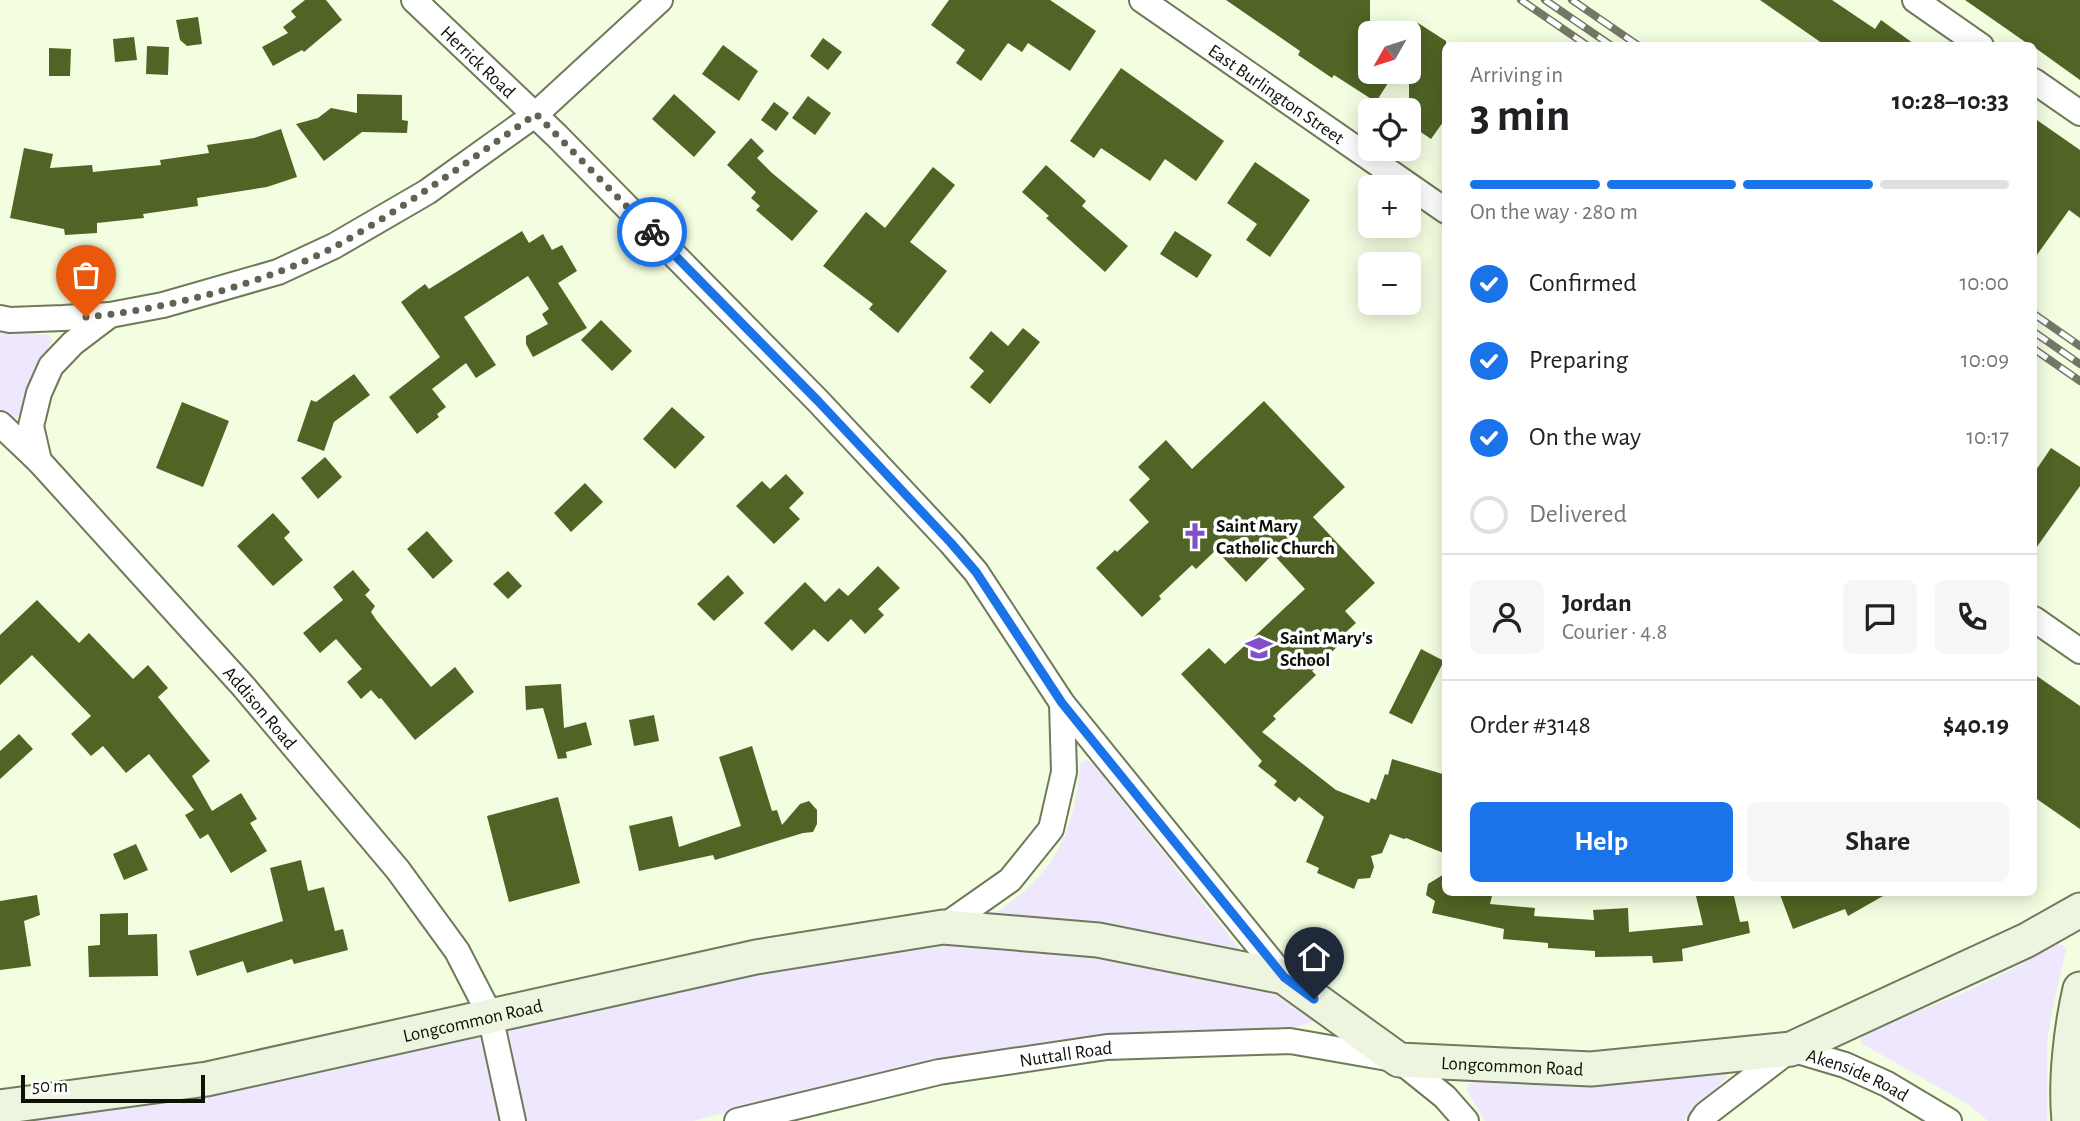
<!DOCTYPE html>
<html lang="en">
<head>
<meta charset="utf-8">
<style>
	:root { --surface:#fff; --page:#f6f6f6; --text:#202124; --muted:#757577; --line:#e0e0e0; --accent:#1a73e8 }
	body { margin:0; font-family:"Alegreya Sans",sans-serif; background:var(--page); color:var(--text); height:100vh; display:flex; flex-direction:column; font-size:26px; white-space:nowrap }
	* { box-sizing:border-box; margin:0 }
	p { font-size:23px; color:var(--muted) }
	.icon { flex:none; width:38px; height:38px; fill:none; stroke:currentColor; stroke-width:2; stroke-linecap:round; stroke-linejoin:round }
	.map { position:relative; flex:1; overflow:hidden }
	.panel { position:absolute; left:1442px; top:42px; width:595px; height:854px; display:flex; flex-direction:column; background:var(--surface); border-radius:10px; box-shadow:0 4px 18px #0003 }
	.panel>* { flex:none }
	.needle { width:46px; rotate:231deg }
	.buttons { position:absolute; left:1358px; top:21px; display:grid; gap:14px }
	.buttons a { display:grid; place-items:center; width:63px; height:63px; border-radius:10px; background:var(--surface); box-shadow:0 4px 18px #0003; font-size:35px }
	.scale { position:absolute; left:21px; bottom:18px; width:184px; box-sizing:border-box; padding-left:7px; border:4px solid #0d1106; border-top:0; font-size:19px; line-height:24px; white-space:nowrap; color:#0d1106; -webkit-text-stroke:5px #fff; paint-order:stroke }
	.pin { position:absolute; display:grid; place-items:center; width:60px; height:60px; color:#fff; margin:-72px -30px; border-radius:50% 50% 50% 0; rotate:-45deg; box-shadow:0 0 7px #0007 }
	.pin .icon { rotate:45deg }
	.courier { position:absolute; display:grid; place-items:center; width:70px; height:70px; margin:-35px; border:5px solid #1a73e8; border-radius:50%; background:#fff; color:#222; box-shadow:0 2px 9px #0007 }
	.headline em { font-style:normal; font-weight:700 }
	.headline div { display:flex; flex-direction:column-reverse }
	.headline { display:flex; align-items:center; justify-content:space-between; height:119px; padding:0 28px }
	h1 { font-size:46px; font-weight:700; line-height:52px }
	.bar { display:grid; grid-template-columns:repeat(4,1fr); gap:10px 7px; align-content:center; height:84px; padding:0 28px }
	.bar i { height:9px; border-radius:5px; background:var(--line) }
	.bar .current { background:var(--accent) }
	.bar p { grid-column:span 4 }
	.line { display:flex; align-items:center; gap:18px; padding:0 28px; border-top:2px solid var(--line) }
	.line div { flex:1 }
	.round { display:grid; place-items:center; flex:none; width:74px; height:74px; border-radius:10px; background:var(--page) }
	ol { padding:0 28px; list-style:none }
	li { display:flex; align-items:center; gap:21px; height:77px }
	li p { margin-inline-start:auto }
	li .icon { padding:7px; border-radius:50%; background:var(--accent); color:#fff; stroke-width:4 }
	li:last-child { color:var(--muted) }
	li i { width:38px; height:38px; border:4px solid var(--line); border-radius:50% }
	.button { display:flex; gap:14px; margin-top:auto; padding:14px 28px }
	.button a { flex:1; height:80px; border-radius:10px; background:var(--accent); color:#fff; font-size:28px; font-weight:700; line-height:80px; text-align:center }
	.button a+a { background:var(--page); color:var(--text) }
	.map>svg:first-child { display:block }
</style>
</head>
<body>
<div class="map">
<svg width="2080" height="1121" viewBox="0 0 2080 1121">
	<rect width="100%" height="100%" fill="#f3fee1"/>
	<!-- green -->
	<g fill="#eee7fe">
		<path d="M0,330l49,5 3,4 -1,5c-8,11 -16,23 -21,36 -4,12 -5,29 -13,38l-8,-1 -9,-8z"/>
		<path d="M1086,759l8,6 160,202 61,51 -1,3 -17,6 -141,7 -301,46 -162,41h-671l139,-20 599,-127 86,-16 85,-10c22,-5 39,-17 57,-30 64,-41 86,-80 92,-154z"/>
		<path d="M2058,943l5,2 3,5 -14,62 -5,30v79h-59l-20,-17 -107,-61v-7l3,-4 88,-34 63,-30 37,-23z"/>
		<path d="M1727,1070l1,4 -3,5 -41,42h-199l-18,-31 2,-6 8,-3c83,10 167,1 250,-11z"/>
	</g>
	<!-- building -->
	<g fill="#506425">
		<path d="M305,0h21l16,20 -38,32 -2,-2 -29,16 -11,-19 26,-14 -5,-6 13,-10 -5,-6z"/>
		<path d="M949,0h101l46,31 -26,40 -42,-28 -6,9 -14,-9 -27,38 -25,-18 9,-13 -34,-25z"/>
		<path d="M1226,0h144v72h25l-19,30 -42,-27 -2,3 -34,-23 2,-4z"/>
		<path d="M1760,0h72l43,29 6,-9 36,26h-91z"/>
		<path d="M1965,0h115v80l-46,-33v-1h-3z"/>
		<path d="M198,17l4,27 -15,2 -7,-6 -4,-20z"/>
		<path d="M1418,23l28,18v77l-15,21 -22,-15v-87z"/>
		<path d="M134,37l3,23 -22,2 -2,-23z"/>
		<path d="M823,38l19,14 -14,18 -18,-14z"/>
		<path d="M723,45l35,26 -19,30 -37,-27z"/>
		<path d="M147,46l22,1 -1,28 -22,-1z"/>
		<path d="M49,48l22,1 -1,27h-21z"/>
		<path d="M1121,68l103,73 -28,40 -31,-22 -15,22 -49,-33 -7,10 -24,-17z"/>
		<path d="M357,94l45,1v25l6,1 -1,12 -45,-1 -38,29 -28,-37 22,-6 13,-10 26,5z"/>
		<path d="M674,94l42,38 -22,25 -42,-38z"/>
		<path d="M808,96l23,17 -16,22 -23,-17z"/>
		<path d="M774,102l15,11 -13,18 -15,-11z"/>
		<path d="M2034,118l46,32v68l-11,-8 -35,49z"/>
		<path d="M281,129l16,48 -30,10 -70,11 1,8 -55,8 1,4 -47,5v10l-32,2 -1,-6 -54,-11 14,-70 29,6 -3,14 42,-3 1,7 68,-7 -1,-5 49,-7 -2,-8 47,-7z"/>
		<path d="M751,138l13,13 -7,7 15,15 46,38 -26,30 -36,-31 4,-4 -9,-8 5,-6 -29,-27z"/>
		<path d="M1255,162l55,38 -40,57 -24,-17 11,-16 -30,-21z"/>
		<path d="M1046,165l40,36 -4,5 46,40 -23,26 -59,-54 3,-2 -27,-24z"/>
		<path d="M933,167l22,18 -45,57 37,29 -49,62 -29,-24 4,-5 -50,-38 43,-54 19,16z"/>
		<path d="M522,231l7,12 14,-9 9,16 10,-5 15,26 -19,12 29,45 -54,29 -7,-13v-8l22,-12 -6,-10 7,-5 -21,-33 -64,41 32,48 -20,13 -10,-15 -34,26 14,18 -9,7 2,3 -22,17 -28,-37 51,-40 -39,-55 24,-18 4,5z"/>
		<path d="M1175,231l37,24 -15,23 -37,-24z"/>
		<path d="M601,320l31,31 -20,20 -31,-31z"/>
		<path d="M1023,328l17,14 -50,62 -20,-17 14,-16 -15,-13 22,-27 17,15z"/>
		<path d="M354,374l16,21 -36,27 -10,29 -27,-10 14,-41 5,2z"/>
		<path d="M1264,401l81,86 -32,30 62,66 -30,28 11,12 -20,18 3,4 -27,26 4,4 -43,41 3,3 -14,13 74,58 33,13 2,-5 5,2 9,-26 3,1 4,-16 54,16v79l-40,-16 -2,1 -14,-5 -8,19 -11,3 3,11 -4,11 -12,1 -4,10 -37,-16 2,-5 -13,-6 18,-45 -25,-20 -4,5 -21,-17 3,-4 -19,-15 4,-5 -81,-87 28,-26 16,16 80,-75 -32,-35 -27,28 -30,-32 -20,19 -4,-4 -33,31 2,3 -19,18 -46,-49 19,-18 2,2 32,-30 -20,-22 21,-21 -12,-12 28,-27 26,29z"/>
		<path d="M182,402l47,19 -26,66 -47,-19z"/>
		<path d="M672,407l33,30 -30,32 -32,-30z"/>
		<path d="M2051,448l29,19v19l-46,65v-78z"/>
		<path d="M325,457l17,20 -24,22 -17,-21z"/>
		<path d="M786,474l18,19 -15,15 11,11 -26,25 -38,-38 26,-25 8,8z"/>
		<path d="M585,483l18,19 -32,30 -17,-19z"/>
		<path d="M273,513l17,19 -6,6 19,22 -30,26 -36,-40z"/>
		<path d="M427,531l26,30 -20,18 -26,-30z"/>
		<path d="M878,566l22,22 -22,21 6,6 -19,19 -14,-15 -23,23 -14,-13 -22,22 -28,-28 41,-41 20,20 14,-14 9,8z"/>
		<path d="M353,570l17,20 -5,5 10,11 -4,6 6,9 54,66 24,-20 19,25 -59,48 -34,-42 -2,1 -8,-9 -10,9 -14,-17 15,-13 -26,-30 -16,14 -17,-20 40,-33 -10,-13z"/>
		<path d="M508,571l14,15 -14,13 -15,-15z"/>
		<path d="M728,575l16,18 -30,28 -17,-17z"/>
		<path d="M37,600l42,43 10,-10 44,46 15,-14 20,23 -10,9 52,64 -18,15 20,35 29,-18 16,26 -7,4 17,28 -36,22 -23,-39 -8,5 -15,-24 9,-5 -45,-56 -23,19 -23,-27 -12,10 -20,-22 20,-18 -59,-61 -32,30v-50z"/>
		<path d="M1421,649l23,12 -32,63 -23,-11z"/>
		<path d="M2034,674l46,32v123l-46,-32z"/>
		<path d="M561,684l3,44 22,-6 6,23 -26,7 1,6 -9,1 -15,-51 -17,2 -1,-24z"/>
		<path d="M654,715l5,26 -25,5 -5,-26z"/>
		<path d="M19,734l14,15 -33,30v-28z"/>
		<path d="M752,746l20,65 5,-1 5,15 18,-21 9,-3 8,9v14l-4,8 -10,1 -88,27 -2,-5 -74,16 -10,-45 43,-10 7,31 62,-21 -22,-69z"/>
		<path d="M558,797l22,86 -71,19 -22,-86z"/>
		<path d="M136,844l12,26 -24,10 -11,-26z"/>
		<path d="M301,860l7,31 16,-4 11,44 8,-2 5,21 -54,14 -2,-5 -45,14 -4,-12 -46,15 -8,-25 94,-30 -13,-53z"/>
		<path d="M1446,873v19h47l-3,12 45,4 -1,8 60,4 -1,-10 35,-2 1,24 74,-7 -8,-33h38l7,30 8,-1 2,12 -68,16 1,12 -30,2 -1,-7 -57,1v-6l-47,-3v-5l-45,-4 1,-10 -72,-16 3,-12 -9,-6 2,-11z"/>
		<path d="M1779,892h111l-42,24 -3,-7 -52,20z"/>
		<path d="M37,895l3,20 -16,6 7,45 -31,4v-69z"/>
		<path d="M128,913v22l29,-1 1,42 -69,1 -1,-31 12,-1v-31z"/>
	</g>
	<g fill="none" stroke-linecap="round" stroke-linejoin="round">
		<defs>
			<g id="street">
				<path id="s1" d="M414,0l143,136 261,265 133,142 25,29 86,131 222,274"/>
				<path id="s2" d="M1142,0l304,211"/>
				<path d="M1915,0l66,46"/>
				<path d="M2034,81l46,32"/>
				<path d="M0,318l10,2 53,-2 47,-3 53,-10 115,-33 56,-26 93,-54 109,-78 124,-114"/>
				<path id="s3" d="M0,424l39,37 204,225 155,184 59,81 33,64 23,106"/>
				<path d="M39,461l-8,-35 8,-33 12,-27 22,-23 37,-28"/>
				<path d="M2034,619l46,32"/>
				<path d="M943,927l67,-47 41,-51 13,-57 -2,-69"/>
				<path id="s4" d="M737,1121l202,-49 168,-25 183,-6 109,19 46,37 21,24"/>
				<path id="s5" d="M1701,1121l5,-7 85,-65 54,16 42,19 62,37"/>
			</g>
			<g id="secondary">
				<path id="s6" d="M0,1107l207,-28 549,-122 187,-30 155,13 186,37 115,83 192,9 200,-20 236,-109 53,-30"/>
				<path d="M2069,1121c-4,-40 2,-93 11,-132"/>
			</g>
		</defs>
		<!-- street casing -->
		<use href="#street" stroke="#6e7a5a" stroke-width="28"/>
		<!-- secondary casing -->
		<use href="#secondary" stroke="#6e7a5a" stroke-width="37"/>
		<!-- street -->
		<use href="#street" stroke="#fff" stroke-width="24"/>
		<!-- secondary -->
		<use href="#secondary" stroke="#edf4e0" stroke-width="33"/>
		<defs>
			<g id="rail">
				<path d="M1521,0l67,46"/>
				<path d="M1545,0l67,46"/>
				<path d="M1572,0l67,46"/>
				<path d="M2034,314l46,32"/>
				<path d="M2034,332l46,32"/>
				<path d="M2034,349l46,32"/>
			</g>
		</defs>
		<!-- rail casing -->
		<use href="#rail" stroke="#717865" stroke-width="8"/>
		<!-- rail -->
		<use href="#rail" stroke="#fff" stroke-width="5" stroke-dasharray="16" stroke-linecap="butt"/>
	</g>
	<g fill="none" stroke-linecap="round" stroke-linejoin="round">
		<!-- done -->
		<path stroke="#5e6453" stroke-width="7" stroke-dasharray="0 12.6" d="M86,317c79,-7 181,-34 250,-71 70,-39 134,-86 200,-132l116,118"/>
		<!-- route -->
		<path stroke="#1a73e8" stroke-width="9" d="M652,232l166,169 133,142 25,29 86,131 222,274 30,22"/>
	</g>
	<!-- icons -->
	<defs>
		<symbol id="church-bare" viewBox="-9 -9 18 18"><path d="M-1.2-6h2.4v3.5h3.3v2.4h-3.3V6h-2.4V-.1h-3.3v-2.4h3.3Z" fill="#8250c8" stroke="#fff" stroke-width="2.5" paint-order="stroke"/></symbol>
		<symbol id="school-bare" viewBox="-9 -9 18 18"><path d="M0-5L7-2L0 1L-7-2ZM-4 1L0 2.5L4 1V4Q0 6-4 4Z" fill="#8250c8" stroke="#fff" stroke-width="2.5" paint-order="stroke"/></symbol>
	</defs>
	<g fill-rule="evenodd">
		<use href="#church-bare" x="1176" y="517" width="38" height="38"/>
		<use href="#school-bare" x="1240" y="629" width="38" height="38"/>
	</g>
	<g text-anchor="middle" stroke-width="7" stroke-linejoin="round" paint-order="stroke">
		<!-- street labels -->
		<g font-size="19" fill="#0d1106" stroke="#fff">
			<text dy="7" stroke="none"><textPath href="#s1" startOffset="89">Herrick Road</textPath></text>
			<text dy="7" stroke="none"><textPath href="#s2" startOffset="164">East Burlington Street</textPath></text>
			<text dy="7" stroke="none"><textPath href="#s3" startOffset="385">Addison Road</textPath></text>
			<text dy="7" stroke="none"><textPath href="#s6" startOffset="481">Longcommon Road</textPath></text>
			<text dy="7" stroke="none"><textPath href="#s4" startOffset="336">Nuttall Road</textPath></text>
			<text dy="7" stroke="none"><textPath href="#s6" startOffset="1561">Longcommon Road</textPath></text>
			<text dy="7" stroke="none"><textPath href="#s5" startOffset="187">Akenside Road</textPath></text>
		</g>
		<!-- poi labels -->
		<g font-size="19" font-weight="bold" fill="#0d1106" stroke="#fff" text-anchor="start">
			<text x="1216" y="532">Saint Mary<tspan x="1216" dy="22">Catholic Church</tspan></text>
			<text x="1280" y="644">Saint Mary's<tspan x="1280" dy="22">School</tspan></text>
		</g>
	</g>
</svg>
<div class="buttons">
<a><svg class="needle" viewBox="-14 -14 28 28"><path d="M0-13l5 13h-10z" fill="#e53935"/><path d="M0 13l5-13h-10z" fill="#757577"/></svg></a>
<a><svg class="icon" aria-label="locate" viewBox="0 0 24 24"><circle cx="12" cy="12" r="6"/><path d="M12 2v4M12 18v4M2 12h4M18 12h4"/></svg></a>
<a>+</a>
<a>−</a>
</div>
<div class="scale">50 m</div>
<div class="pin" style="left:86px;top:317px;background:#ea580c"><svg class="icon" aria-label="bag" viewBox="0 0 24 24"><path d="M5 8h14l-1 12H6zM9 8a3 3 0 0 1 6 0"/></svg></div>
<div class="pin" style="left:1314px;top:999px;background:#1f2937"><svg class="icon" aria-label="home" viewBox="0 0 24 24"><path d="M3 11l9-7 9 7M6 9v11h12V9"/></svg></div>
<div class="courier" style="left:652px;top:232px"><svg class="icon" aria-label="bike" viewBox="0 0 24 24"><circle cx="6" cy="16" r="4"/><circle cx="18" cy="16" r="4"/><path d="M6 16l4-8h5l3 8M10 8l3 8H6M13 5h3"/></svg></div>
<section class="panel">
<div class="headline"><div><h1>3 min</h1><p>Arriving in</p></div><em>10:28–10:33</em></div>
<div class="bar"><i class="current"></i><i class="current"></i><i class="current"></i><i></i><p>On the way · 280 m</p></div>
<ol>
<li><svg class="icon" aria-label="check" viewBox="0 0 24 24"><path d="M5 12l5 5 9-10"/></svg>Confirmed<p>10:00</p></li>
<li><svg class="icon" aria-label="check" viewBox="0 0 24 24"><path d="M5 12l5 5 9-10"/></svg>Preparing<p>10:09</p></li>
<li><svg class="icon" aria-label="check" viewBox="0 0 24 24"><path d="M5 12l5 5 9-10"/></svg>On the way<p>10:17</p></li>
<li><i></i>Delivered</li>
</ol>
<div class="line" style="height:126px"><a class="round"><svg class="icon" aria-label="person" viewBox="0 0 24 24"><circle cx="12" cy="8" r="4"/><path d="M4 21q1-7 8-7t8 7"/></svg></a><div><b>Jordan</b><p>Courier · 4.8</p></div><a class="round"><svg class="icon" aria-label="chat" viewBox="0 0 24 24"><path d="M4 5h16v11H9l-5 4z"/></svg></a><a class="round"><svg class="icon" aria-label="phone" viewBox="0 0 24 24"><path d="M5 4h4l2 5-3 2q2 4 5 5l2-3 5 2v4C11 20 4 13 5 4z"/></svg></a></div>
<div class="line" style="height:91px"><div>Order #3148</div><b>$40.19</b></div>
<div class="button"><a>Help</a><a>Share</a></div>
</section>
</div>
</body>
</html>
